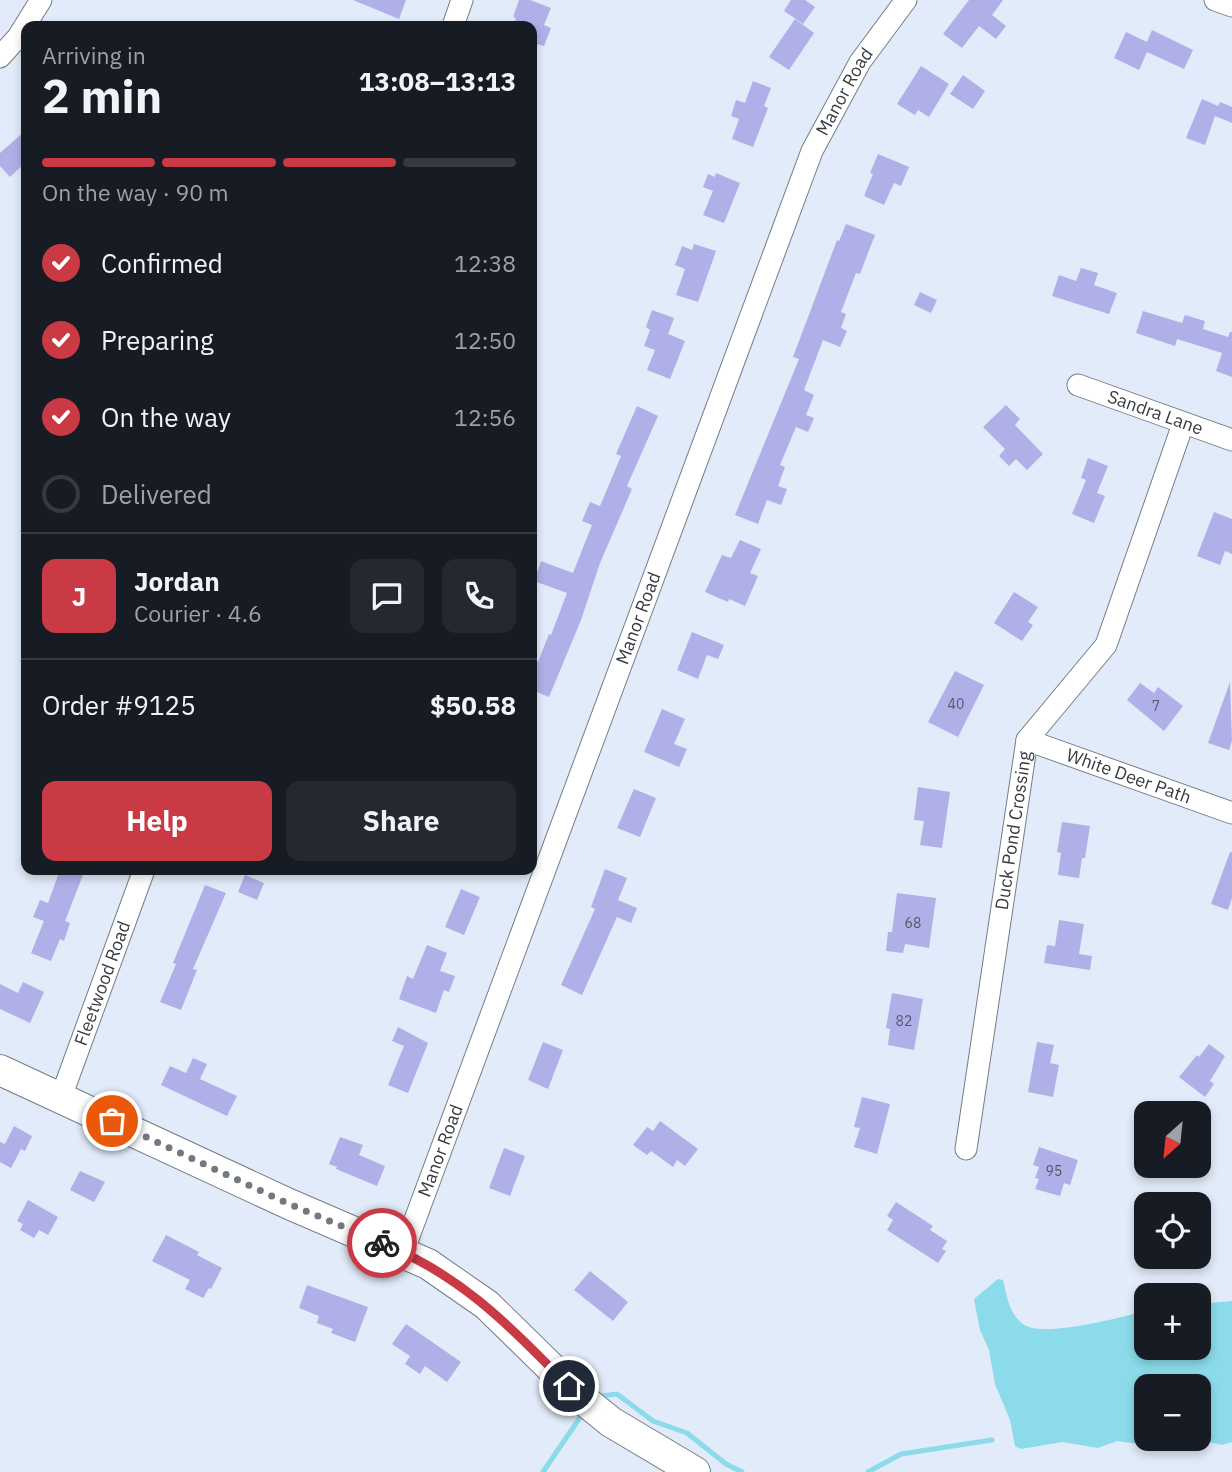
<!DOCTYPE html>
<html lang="en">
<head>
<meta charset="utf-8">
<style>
	:root { --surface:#171b24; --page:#242831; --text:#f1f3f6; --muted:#9ea1a6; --line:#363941; --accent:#ca3a45 }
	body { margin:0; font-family:"IBM Plex Sans",sans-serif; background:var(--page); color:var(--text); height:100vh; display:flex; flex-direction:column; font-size:26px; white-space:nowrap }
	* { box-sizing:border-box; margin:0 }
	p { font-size:23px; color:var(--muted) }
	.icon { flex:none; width:38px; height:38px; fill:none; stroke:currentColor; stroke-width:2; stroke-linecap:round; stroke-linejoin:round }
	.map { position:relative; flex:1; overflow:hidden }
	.drawer { position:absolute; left:21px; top:21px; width:516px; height:854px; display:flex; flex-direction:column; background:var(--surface); border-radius:14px; box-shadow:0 4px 10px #0003 }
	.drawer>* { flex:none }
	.needle { width:46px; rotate:207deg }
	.controls { position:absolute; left:1134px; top:1101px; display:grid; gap:14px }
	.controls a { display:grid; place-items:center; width:77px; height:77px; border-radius:14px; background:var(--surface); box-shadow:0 4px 10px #0003; font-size:35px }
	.pin { position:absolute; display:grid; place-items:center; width:60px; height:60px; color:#fff; margin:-30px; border:4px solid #fff; border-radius:50%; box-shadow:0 2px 7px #0007 }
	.courier { position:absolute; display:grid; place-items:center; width:70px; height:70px; margin:-35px; border:5px solid #ca3a45; border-radius:50%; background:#fff; color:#222; box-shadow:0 2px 9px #0007 }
	.headline em { font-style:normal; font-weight:800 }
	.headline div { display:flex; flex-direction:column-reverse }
	.headline { display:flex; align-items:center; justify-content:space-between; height:119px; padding:0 21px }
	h1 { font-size:46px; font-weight:800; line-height:52px }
	.bar { display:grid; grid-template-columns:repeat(4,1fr); gap:10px 7px; align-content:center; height:84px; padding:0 21px }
	.bar i { height:9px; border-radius:5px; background:var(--line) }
	.bar .selected { background:var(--accent) }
	.bar p { grid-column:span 4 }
	.line { display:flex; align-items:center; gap:18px; padding:0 21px; border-top:2px solid var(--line) }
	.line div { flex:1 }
	.round { display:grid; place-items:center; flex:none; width:74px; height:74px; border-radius:14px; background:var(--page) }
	ol { padding:0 21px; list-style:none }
	li { display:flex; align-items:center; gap:21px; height:77px }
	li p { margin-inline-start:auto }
	li .icon { padding:7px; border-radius:50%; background:var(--accent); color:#fff; stroke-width:4 }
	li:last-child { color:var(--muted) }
	li i { width:38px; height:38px; border:4px solid var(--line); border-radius:50% }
	.cta { display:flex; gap:14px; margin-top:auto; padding:14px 21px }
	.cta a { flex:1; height:80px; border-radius:14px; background:var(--accent); color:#fff; font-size:28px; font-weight:800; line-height:80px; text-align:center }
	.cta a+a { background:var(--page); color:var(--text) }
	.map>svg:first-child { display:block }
</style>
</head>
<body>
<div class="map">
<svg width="1232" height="1472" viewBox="0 0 1232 1472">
	<rect width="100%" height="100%" fill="#e2ebf9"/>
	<!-- water -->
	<path fill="#8bdbea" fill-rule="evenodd" d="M998,1279l5,1c4,16 6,34 20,44 19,15 98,-7 123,-13v37h53v-44l33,-3v141l-10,3 -22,-5 -31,8 -52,-7 -19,7 -36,-6 -41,7 -6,-3 -5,-26 -15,-36 -6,-34 -9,-20 -6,-31zM1146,1386h53v52h-53z"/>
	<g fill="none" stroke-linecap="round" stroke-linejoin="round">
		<!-- stream -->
		<g stroke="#8bdbea" stroke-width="5">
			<path d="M600,1396l17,-2 36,27 34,12 39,31 16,8"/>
			<path d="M543,1472l38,-56"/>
			<path d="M868,1472l33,-18 91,-14"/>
		</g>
	</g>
	<!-- building -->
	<g fill="#b0b0e9">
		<path d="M353,0h53l-7,19z"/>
		<path d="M519,0h11l21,8 -7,17 7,3 -7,18 -7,-2 -4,11 -1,-29h-19l3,-8 -3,-1z"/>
		<path d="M791,0h14l10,7 -12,17 -19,-13z"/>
		<path d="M969,0h34l-11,15 14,11 -10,13 -17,-13 -17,22 -19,-14z"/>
		<path d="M795,19l19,14 -25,37 -20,-13z"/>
		<path d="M1152,30l41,20 -9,19 -37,-17 -8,18 -25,-12 12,-26 21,10z"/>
		<path d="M921,66l28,18 -20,33 -11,-7 -3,5 -18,-11z"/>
		<path d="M963,75l22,16 -12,18 -23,-15z"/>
		<path d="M753,81l18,7 -7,18 4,2 -15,39 -21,-8 7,-20 -8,-3 5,-16 9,3z"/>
		<path d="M1202,99l16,7 2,-4 12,5v16l-17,-7 -10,29 -19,-7z"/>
		<path d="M26,130v32l-16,15 -10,-11v-13z"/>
		<path d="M878,154l31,13 -8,19 -7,-3 -10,22 -20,-9 9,-22 -3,-1z"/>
		<path d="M716,173l24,10 -16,40 -21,-8 10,-24 -10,-4 5,-13 7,3z"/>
		<path d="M846,224l29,11 -15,39 -4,-1 -15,39 5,2 -5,14 6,3 -7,16 -17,-7 -19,50 10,5 -8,20 8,3 -6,14 -12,-5 -16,38 5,2 -7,19 9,3 -6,16 -14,-5 -9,24 -23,-9 64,-156 -6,-2 44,-117 2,1z"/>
		<path d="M694,244l22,7 -18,51 -22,-7 9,-26 -10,-4 7,-19 10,4z"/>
		<path d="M1081,268l17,5 -4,12 23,8 -8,21 -57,-18 7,-21 17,6z"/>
		<path d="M920,292l17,8 -6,13 -17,-8z"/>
		<path d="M652,310l22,8 -6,16 17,7 -15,38 -23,-9 8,-20 -11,-4 6,-16 -4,-3z"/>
		<path d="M1143,311l39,12 3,-8 20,6 -2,8 25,8 2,-5h2v45l-16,-6 6,-18 -45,-14 -2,7 -39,-13z"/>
		<path d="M1006,405l14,14 -5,6 28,29 -16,16 -11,-11 -7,7 -10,-10 6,-7 -22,-22z"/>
		<path d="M637,406l21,10 -31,70 5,3 -32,74 -19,57 -32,77 -17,-7v-31l6,3 11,-28 2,1 16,-42 -33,-12 7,-20 32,12 19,-48 -10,-4 8,-19 10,4 21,-50 -5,-2z"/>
		<path d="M1088,458l20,8 -11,27 8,3 -11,27 -22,-9 14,-34 -5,-2z"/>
		<path d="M1214,512l18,7v35l-7,-3 -5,14 -23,-9z"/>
		<path d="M740,540l21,9 -11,24 8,3 -13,30 -16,-7 -1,3 -23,-10 17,-37 9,3z"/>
		<path d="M1014,592l24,15 -10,15 5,3 -11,16 -28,-18z"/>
		<path d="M692,632l32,13 -6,14 -11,-4 -9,24 -21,-9z"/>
		<path d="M955,671l29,14 -26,52 -30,-15z"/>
		<path d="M1230,682l2,59 -3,9 -21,-7z"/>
		<path d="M1140,683l14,10 4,-6 25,19 -19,25 -37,-31z"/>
		<path d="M662,709l23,10 -11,25 13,5 -8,18 -35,-15z"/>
		<path d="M918,787l32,5 -8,56 -22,-3 4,-24 -10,-1z"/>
		<path d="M634,789l22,9 -16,39 -23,-9z"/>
		<path d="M1062,822l28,4 -5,32h-3l-3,20 -21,-3 3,-22 -4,-1z"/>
		<path d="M1230,852h2v46l-4,12 -17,-6z"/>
		<path d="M605,869l22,9 -9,22 19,8 -6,15 -14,-6 -35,78 -21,-10 34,-76 -4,-2z"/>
		<path d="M60,870h25l-20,51 5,2 -6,18 -4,-2 -9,22 -20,-8 13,-32 -11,-4 7,-17 8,3z"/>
		<path d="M245,875l19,8 -7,17 -19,-8z"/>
		<path d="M205,885l21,8 -33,76 4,1 -16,40 -21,-8 16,-38 -3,-1z"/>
		<path d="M461,889l19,8 -16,38 -19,-8z"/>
		<path d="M897,893l39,5 -7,50 -24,-4 -2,9 -17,-2 2,-19h4z"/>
		<path d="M1059,920l25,4 -5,30 13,2 -2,14 -46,-7 3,-18 8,1z"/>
		<path d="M427,945l20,8 -7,18 15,5 -6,16 -5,-2 -8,23 -37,-14 8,-23 6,3z"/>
		<path d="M23,982l21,10 -14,31 -30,-14v-25l18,9z"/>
		<path d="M892,993l31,6 -9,51 -26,-5 2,-16 -4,-1z"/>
		<path d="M398,1027l30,16 -20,50 -20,-8 16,-39 -12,-5z"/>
		<path d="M543,1042l20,8 -15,39 -20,-9z"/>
		<path d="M1037,1042l17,3 -4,18 9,2 -6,32 -25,-5z"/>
		<path d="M1209,1044l16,12 -15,25 4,3 -9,13 -26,-20 18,-22 2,2z"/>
		<path d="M193,1058l14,6 -7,15 37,17 -10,20 -66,-31 9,-19 16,7z"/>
		<path d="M862,1097l28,7 -13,50 -23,-7 6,-19 -6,-1z"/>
		<path d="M660,1121l38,28 -13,17 -8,-6 -4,7 -22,-16 -4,4 -14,-10 14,-18 6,4z"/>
		<path d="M14,1126l18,10 -7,15 -4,-2 -10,19 -11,-6v-20l5,2z"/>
		<path d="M340,1137l23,8 -4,10 26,11 -8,20 -41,-17 1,-2 -8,-3z"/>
		<path d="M1039,1147l39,13 -8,25 -6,-2 -4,13 -25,-7 4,-10 -4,-1 4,-11 -6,-2z"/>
		<path d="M504,1148l21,8 -15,40 -21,-8z"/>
		<path d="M80,1171l25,11 -11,20 -24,-12z"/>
		<path d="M28,1200l30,17 -10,18 -9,-5 -5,8 -14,-8 3,-6 -6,-3z"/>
		<path d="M896,1202l37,24 -3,4 17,11 -5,8 4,2 -8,12 -51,-33 6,-10 -6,-4z"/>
		<path d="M166,1235l33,17 -2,3 25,13 -11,21 -2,-1 -6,10 -18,-9 5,-9 -38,-19z"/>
		<path d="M590,1271l38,31 -15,19 -39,-31z"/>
		<path d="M307,1285l61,22 -13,35 -24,-9 2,-4 -16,-6 2,-7 -20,-8z"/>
		<path d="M406,1324l55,38 -14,20 -22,-16 -5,8 -15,-10 5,-8 -18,-12z"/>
	</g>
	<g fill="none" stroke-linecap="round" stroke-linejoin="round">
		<defs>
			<g id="street">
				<path d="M1215,0l17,6"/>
				<path d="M453,26l9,-26"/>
				<path d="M0,57l18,-20 23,-37"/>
				<path id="s1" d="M1078,385l154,55"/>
				<path id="s2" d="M1027,740l205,73"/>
				<path id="s3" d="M61,1097l83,-227"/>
				<path id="s4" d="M966,1149l61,-409 79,-95 77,-221"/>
				<path id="s5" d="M403,1252l409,-1101 48,-89 46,-62"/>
			</g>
			<path id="secondary" d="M0,1070l289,134 139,60 59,41 98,96 26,21 84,50"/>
		</defs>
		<!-- street casing -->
		<use href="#street" stroke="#757d89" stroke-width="23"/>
		<!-- secondary casing -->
		<use href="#secondary" stroke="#757d89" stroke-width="32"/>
		<!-- street -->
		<use href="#street" stroke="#fff" stroke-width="21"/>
		<!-- secondary -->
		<use href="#secondary" stroke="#fff" stroke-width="30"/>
	</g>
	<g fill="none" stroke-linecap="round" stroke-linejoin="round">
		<!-- done -->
		<path stroke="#737981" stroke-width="7" stroke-dasharray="0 12.6" d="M112,1121l177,83 93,39"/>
		<!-- route -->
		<path stroke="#ca3a45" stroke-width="9" d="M382,1243c82,34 126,82 187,143"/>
	</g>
	<g text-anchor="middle" stroke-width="6" stroke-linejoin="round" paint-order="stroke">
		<!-- number labels -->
		<g font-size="14" fill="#55586a">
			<text x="956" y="709">40</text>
			<text x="1156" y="711">7</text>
			<text x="913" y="928">68</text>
			<text x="904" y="1026">82</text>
			<text x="1054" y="1176">95</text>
		</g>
		<!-- street labels -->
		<g font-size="18" fill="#373b40" stroke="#fff">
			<text dy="6" stroke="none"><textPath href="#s5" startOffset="1242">Manor Road</textPath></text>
			<text dy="6" stroke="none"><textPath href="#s1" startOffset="82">Sandra Lane</textPath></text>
			<text dy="6" stroke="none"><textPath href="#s5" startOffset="676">Manor Road</textPath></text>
			<text dy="6" stroke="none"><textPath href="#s2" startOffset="108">White Deer Path</textPath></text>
			<text dy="6" stroke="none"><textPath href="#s4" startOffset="322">Duck Pond Crossing</textPath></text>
			<text dy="6" stroke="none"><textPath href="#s3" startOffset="121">Fleetwood Road</textPath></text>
			<text dy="6" stroke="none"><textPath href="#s5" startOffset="108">Manor Road</textPath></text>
		</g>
	</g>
</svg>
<div class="controls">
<a><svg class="needle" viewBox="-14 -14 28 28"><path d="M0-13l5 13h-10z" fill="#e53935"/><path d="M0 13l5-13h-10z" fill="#9ea1a6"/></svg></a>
<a><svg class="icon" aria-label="locate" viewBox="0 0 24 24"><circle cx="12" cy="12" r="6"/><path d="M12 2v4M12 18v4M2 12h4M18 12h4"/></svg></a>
<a>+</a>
<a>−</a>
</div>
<div class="pin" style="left:112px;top:1121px;background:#ea580c"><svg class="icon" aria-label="bag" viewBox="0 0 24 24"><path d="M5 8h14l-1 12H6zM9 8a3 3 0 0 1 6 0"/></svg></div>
<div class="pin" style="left:569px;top:1386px;background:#1f2937"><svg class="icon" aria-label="home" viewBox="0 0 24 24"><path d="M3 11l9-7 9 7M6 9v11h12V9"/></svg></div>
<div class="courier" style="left:382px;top:1243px"><svg class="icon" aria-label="bike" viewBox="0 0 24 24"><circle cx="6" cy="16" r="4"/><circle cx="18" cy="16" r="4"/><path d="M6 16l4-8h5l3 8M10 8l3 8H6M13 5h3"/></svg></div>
<section class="drawer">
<div class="headline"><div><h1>2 min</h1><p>Arriving in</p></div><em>13:08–13:13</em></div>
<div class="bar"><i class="selected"></i><i class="selected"></i><i class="selected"></i><i></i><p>On the way · 90 m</p></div>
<ol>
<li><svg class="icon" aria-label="check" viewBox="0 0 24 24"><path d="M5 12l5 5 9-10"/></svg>Confirmed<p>12:38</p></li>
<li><svg class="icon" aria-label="check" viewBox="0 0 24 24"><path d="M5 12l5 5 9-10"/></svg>Preparing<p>12:50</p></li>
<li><svg class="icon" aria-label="check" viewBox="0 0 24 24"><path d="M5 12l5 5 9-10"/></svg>On the way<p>12:56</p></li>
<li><i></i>Delivered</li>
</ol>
<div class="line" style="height:126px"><b class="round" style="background:var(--accent);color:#fff">J</b><div><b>Jordan</b><p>Courier · 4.6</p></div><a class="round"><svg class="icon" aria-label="chat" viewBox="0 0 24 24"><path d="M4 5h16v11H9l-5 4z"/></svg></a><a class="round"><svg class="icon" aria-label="phone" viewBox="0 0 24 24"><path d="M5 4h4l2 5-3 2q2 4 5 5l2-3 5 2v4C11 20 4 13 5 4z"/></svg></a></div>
<div class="line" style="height:91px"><div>Order #9125</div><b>$50.58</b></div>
<div class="cta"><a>Help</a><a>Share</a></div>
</section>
</div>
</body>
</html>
